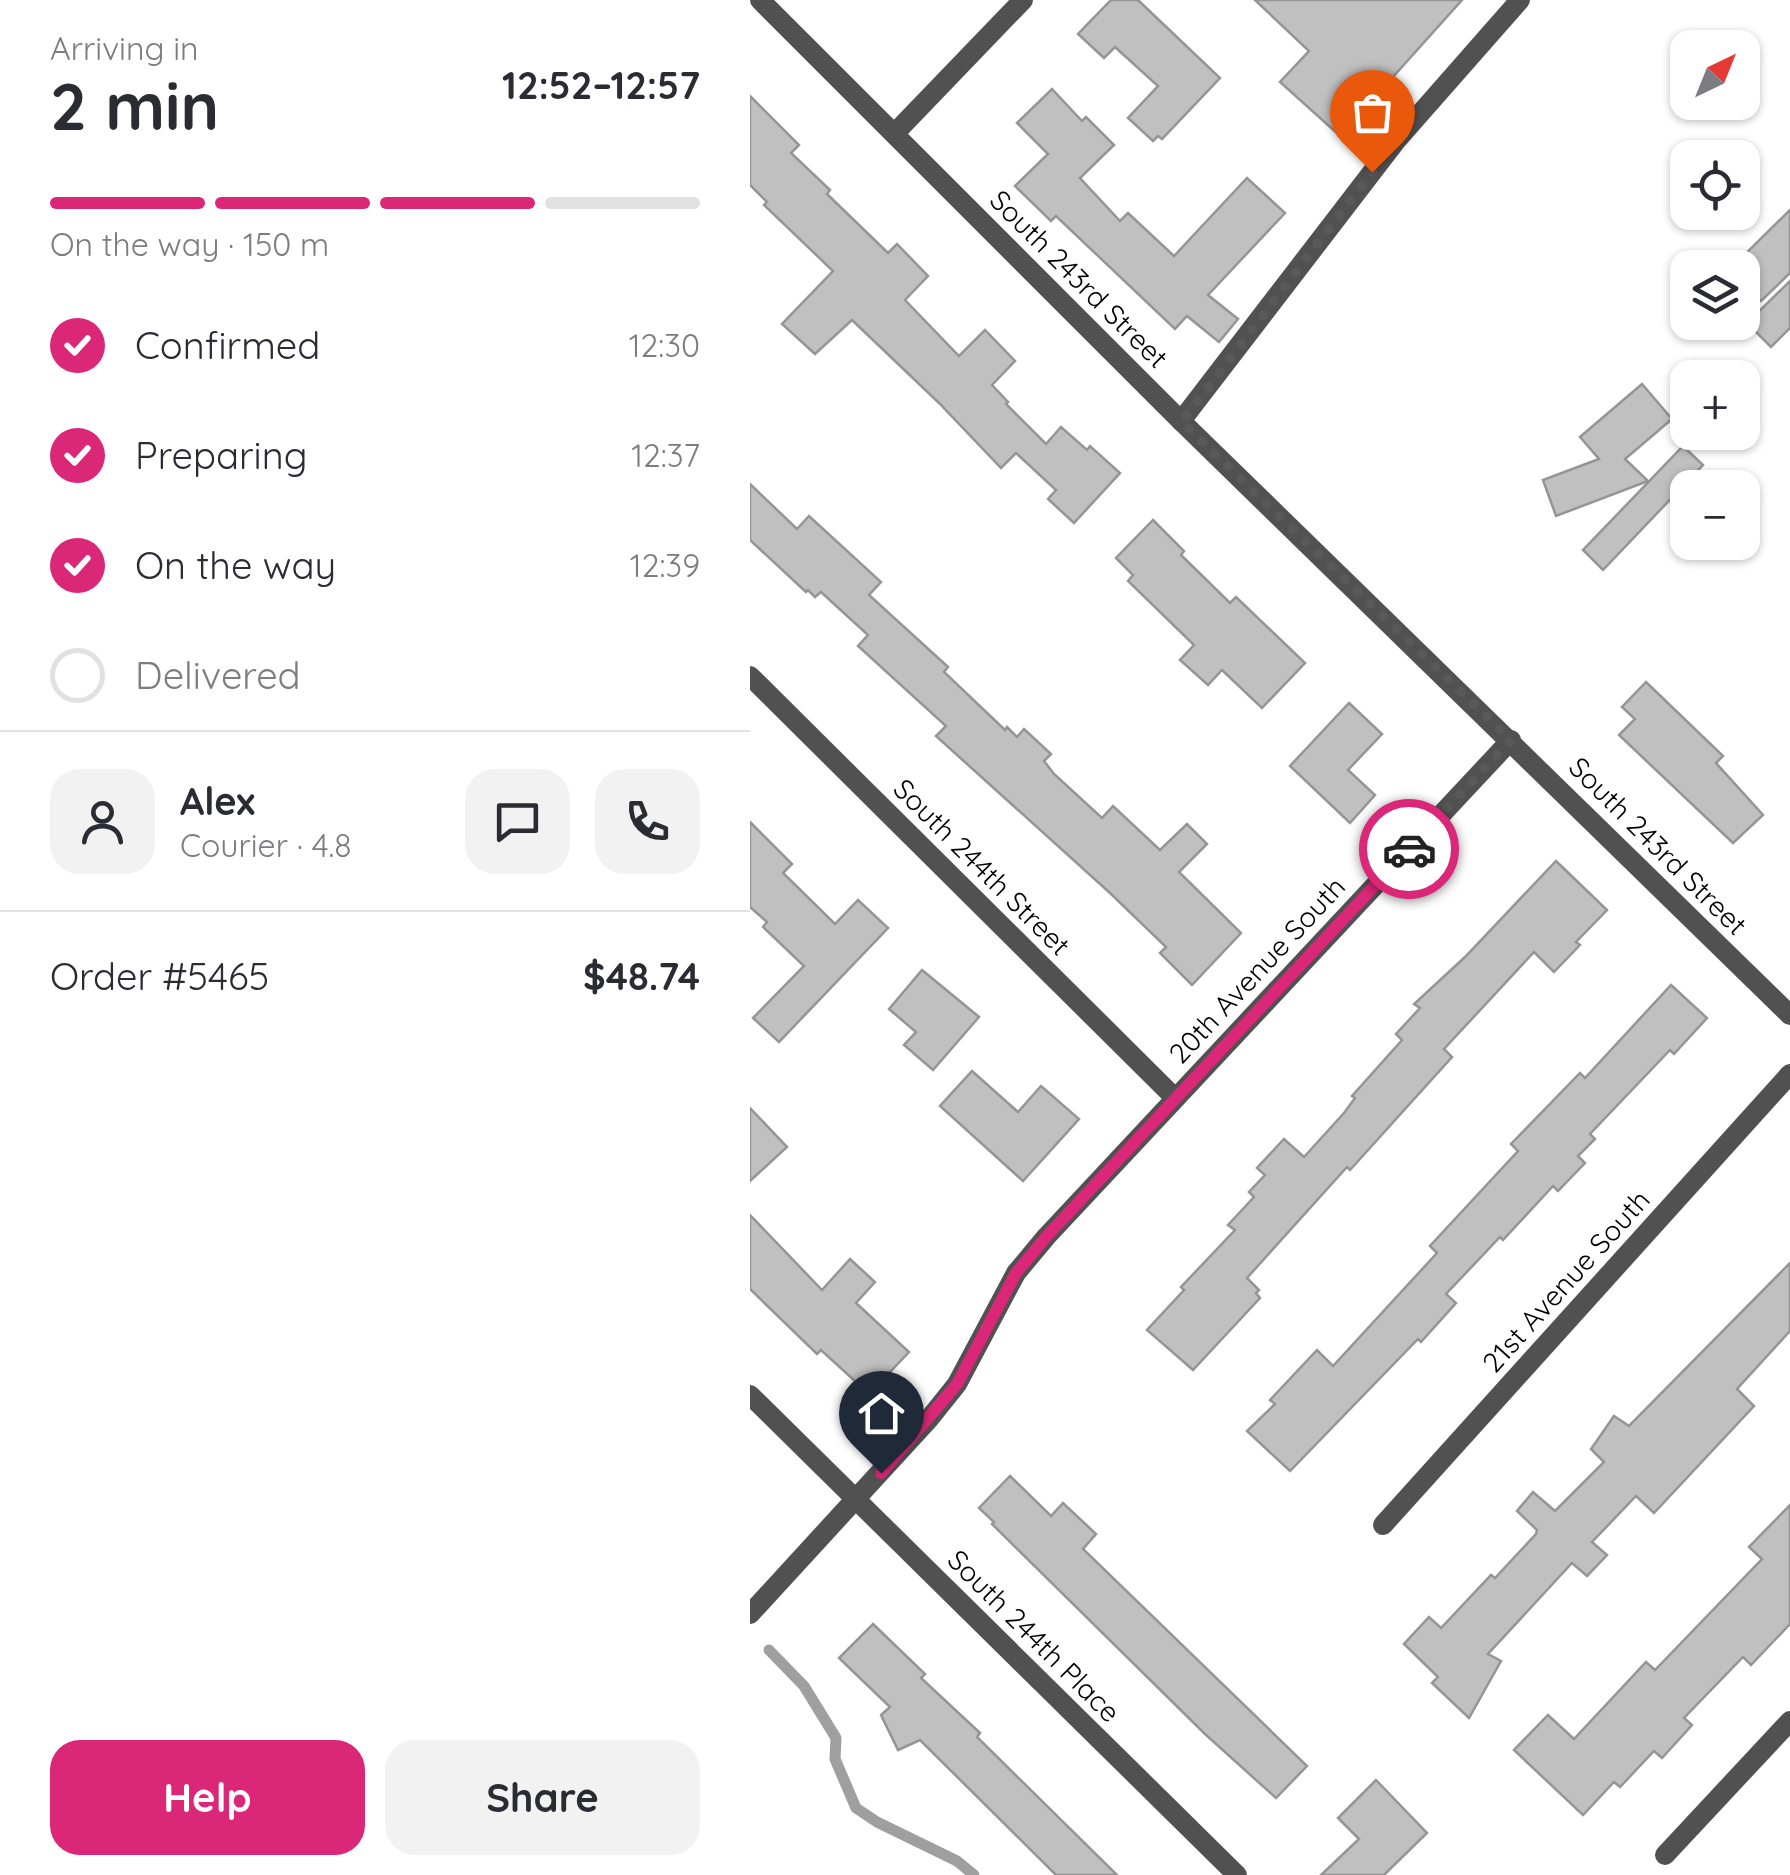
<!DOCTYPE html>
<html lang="en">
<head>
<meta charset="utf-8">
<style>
	:root { --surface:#fff; --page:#f2f2f3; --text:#2b2b33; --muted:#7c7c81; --line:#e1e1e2; --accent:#db2777 }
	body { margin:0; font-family:Quicksand,sans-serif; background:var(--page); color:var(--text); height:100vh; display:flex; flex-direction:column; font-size:38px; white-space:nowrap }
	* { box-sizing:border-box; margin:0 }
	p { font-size:32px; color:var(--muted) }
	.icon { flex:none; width:55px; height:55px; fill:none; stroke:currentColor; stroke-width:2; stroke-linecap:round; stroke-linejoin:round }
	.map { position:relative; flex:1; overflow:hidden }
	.side { display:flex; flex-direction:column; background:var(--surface); width:750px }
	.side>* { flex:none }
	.needle { width:65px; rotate:43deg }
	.buttons { position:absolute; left:920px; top:30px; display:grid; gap:20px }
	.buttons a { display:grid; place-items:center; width:90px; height:90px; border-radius:20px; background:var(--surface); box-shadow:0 2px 8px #0004; font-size:50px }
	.pin { position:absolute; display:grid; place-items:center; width:85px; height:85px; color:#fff; margin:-102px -42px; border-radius:50% 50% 50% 0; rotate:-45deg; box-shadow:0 0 10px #0007 }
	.pin .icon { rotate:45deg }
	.courier { position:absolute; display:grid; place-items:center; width:100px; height:100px; margin:-50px; border:8px solid #db2777; border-radius:50%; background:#fff; color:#222; box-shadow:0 2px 12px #0007 }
	.overview em { font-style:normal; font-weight:800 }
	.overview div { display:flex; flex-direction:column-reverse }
	.overview { display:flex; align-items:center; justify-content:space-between; height:170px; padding:0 50px }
	h1 { font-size:65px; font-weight:800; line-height:75px }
	.bar { display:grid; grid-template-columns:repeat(4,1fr); gap:15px 10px; align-content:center; height:120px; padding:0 50px }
	.bar i { height:12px; border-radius:8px; background:var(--line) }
	.bar .current { background:var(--accent) }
	.bar p { grid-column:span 4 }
	.line { display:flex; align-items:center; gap:25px; padding:0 50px; border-top:2px solid var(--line) }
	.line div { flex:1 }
	.round { display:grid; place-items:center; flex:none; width:105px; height:105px; border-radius:30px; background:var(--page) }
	ol { padding:0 50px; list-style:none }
	li { display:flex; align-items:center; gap:30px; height:110px }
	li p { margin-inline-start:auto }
	li .icon { padding:10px; border-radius:50%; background:var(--accent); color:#fff; stroke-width:4 }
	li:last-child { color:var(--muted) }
	li i { width:55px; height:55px; border:5px solid var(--line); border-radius:50% }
	.primary-button { display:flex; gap:20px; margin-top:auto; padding:20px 50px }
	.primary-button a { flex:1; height:115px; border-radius:30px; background:var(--accent); color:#fff; font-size:40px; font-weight:800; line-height:115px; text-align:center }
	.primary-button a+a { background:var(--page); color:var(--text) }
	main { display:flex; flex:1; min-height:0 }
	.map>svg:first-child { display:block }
</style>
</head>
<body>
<main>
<section class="side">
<div class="overview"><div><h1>2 min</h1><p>Arriving in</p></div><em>12:52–12:57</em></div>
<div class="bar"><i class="current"></i><i class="current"></i><i class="current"></i><i></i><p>On the way · 150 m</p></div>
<ol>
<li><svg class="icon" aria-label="check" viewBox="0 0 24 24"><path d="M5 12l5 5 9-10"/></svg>Confirmed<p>12:30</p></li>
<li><svg class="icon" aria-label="check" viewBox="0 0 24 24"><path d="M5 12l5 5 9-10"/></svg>Preparing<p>12:37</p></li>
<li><svg class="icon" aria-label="check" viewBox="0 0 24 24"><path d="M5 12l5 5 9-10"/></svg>On the way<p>12:39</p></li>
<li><i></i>Delivered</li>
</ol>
<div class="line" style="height:180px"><a class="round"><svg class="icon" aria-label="person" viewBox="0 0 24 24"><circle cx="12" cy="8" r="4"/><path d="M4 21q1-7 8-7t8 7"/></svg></a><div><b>Alex</b><p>Courier · 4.8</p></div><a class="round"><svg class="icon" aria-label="chat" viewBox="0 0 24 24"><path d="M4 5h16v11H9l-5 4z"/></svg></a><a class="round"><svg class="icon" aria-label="phone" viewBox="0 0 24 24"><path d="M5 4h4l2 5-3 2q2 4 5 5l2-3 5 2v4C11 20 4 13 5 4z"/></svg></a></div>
<div class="line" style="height:130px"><div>Order #5465</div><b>$48.74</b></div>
<div class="primary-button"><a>Help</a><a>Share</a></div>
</section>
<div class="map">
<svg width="1040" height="1875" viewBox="0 0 1040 1875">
	<rect width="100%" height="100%" fill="#fff"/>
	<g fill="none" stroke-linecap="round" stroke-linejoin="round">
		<!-- stream -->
		<path stroke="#9f9f9f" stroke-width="11" d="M19,1650l35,36 32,52 -1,21 21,49 21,14 80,39 17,14"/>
	</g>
	<!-- building -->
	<g fill="#c0c0c0" stroke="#959595" stroke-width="2.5">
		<path d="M361,0h27l82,78 -58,61 -4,-3 -5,5 -25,-23 30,-32 -43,-39 -11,11 -26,-24z"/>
		<path d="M505,0h207l-122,136 -60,-54 29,-31z"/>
		<path d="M302,89l30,32 4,-4 28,28 -34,33 40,43 8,-8 46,43 73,-78 38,35 -77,82 30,24 -19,23 -32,-26 -12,13 -119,-113 -5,5 -36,-35 33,-32 -31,-31z"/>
		<path d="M0,96l49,49 -8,8 39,37 -3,4 61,59 9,-9 31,32 -23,24 54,56 26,-26 30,31 -23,24 16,17 -2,2 40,40 15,-17 26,23 3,-4 30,27 -46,50 -26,-24 8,-9 -40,-37 -15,15 -62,-65 -87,-83 -37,34 -33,-30 51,-53 -69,-66 3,-3 -17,-17z"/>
		<path d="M1040,210v63l-29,28 -19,-19v-14h-11z"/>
		<path d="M1040,281v47l-19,19 -24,-24z"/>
		<path d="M892,384l30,35 -47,40 23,22 -92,35 -13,-36 56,-21 -19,-22z"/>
		<path d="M933,446l20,19 -100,105 -20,-20z"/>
		<path d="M0,484l47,45 12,-13 72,66 -12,13 79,72 -4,5 61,58 2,-3 10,10 7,-8 27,25 -7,7 10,13 48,44 11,-12 47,44 27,-26 20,20 -28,28 62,61 -49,52 -32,-32 6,-6 -56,-54 -174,-157 10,-10 -88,-80 10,-11 -47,-43 -6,5 -7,-7 -2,2 -56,-52z"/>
		<path d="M403,520l31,31 -3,4 49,48 6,-6 69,66 -43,45 -40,-38 -14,15 -28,-25 14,-15 -66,-64 5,-6 -17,-17z"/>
		<path d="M896,682l77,74 -7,7 47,52 -30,28 -114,-108 16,-16 -13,-12z"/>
		<path d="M599,703l33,31 -34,36 27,25 -25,28 -60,-57z"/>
		<path d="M0,822l42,42 -9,9 52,51 23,-24 30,28 -109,114 -26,-24 51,-52 -41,-39 4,-5 -17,-15z"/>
		<path d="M806,861l51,49 -31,32 4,3 -26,27 -20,-20 -90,97 8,8 -102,113 -3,-3 -100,111 12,12 -3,3 4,5 -67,72 -46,-40 37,-40 -3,-3 54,-57 -7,-5 26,-28 -5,-5 16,-17 -8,-7 27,-29 20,18 40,-44 11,-15 -3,-2 50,-56 -6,-6 24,-26 -6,-4 51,-47z"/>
		<path d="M172,970l57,47 -46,53 -29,-25 12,-13 -27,-23z"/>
		<path d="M921,985l36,33 -33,36 -4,-4 -80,84 5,5 -17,17 7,7 -27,28 -5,-5 -50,54 -3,-3 -54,57 10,9 -35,39 -3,-3 -128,132 -43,-40 28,-27 -5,-4 47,-50 16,16 104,-113 -7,-7 88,-95 -7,-7 69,-71 5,5z"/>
		<path d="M222,1071l46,41 23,-26 38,33 -56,62 -83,-75z"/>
		<path d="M0,1108l37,39 -37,34z"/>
		<path d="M0,1215l72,75 28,-31 25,23 -19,21 53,49 -40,42 -48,-44 -4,4 -67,-65z"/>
		<path d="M1040,1263v68l-53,58 17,17 -100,107 -18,-17 -44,46 15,13 -20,21 -15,-13 -84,91 13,7 -32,57 -37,-35 6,-6 -34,-33 25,-27 12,11 50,-53 4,3 41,-44 1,-4 -20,-19 16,-19 22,19 49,-49 -13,-13 23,-33 15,10z"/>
		<path d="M260,1476l41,40 12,-13 33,31 -13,15 224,217 -31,32 -71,-64 -213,-210 2,-2 -15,-14z"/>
		<path d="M1040,1505v119l-39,41 -8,-8 -59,61 8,7 -30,33 -8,-7 -34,36 -6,-5 -31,33 -69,-65 34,-35 26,24 72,-77 9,8 107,-111 -13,-12z"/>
		<path d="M123,1624l52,50 -4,4 59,55 -3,4 140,138h-61l-136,-135 -22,10 -17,-35 9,-8 -51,-49z"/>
		<path d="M626,1780l51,53 -43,42h-63l38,-36 -21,-21z"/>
	</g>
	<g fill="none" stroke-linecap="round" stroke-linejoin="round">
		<!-- minor -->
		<g stroke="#515151" stroke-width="20">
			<path d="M10,0l421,421 609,594"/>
			<path d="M145,133l128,-133"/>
			<path d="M431,421l215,-280 124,-141"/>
			<path d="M0,676l425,422"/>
			<path d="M0,1395l487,480"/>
			<path d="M633,1525l407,-451"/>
			<path d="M0,1614l179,-195 28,-35 59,-111 30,-36 465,-497"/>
			<path d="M915,1855l125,-134"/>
		</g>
	</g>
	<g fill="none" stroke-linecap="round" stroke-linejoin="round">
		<!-- done -->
		<path stroke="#595959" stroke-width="10" stroke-dasharray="0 18" d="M622,172l-190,250 329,318 -102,109"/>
		<!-- route -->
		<path stroke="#db2777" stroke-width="12" d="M131,1473l76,-89 59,-111 30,-36 363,-388"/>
	</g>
	<g text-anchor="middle" stroke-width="10" stroke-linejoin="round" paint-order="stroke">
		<!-- street labels -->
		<g font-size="28" fill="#000" stroke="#fff">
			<text transform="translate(329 279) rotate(45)" y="10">South 243rd Street</text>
			<text transform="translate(908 846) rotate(45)" y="10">South 243rd Street</text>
			<text transform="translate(232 867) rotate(45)" y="10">South 244th Street</text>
			<text transform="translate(507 970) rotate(-47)" y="10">20th Avenue South</text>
			<text transform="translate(816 1281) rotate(-48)" y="10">21st Avenue South</text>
			<text transform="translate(284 1636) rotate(45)" y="10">South 244th Place</text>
		</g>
	</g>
</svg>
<div class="buttons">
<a><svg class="needle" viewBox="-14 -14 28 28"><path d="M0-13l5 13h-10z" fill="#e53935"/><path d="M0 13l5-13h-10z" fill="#7c7c81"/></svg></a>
<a><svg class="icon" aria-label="locate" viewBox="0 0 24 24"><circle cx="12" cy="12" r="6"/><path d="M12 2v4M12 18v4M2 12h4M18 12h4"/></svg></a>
<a><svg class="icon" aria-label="layers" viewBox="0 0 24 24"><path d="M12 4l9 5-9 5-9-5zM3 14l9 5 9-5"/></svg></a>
<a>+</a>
<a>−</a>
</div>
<div class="pin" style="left:622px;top:172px;background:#ea580c"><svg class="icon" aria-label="bag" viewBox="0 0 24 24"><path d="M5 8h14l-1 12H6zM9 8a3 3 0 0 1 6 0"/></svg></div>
<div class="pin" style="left:131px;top:1473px;background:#1f2937"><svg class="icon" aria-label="home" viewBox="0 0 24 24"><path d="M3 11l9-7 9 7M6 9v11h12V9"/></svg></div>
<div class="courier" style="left:659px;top:849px"><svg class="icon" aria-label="car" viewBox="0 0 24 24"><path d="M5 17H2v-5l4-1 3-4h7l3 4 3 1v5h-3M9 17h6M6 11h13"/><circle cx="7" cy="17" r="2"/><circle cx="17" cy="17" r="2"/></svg></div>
</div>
</main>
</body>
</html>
